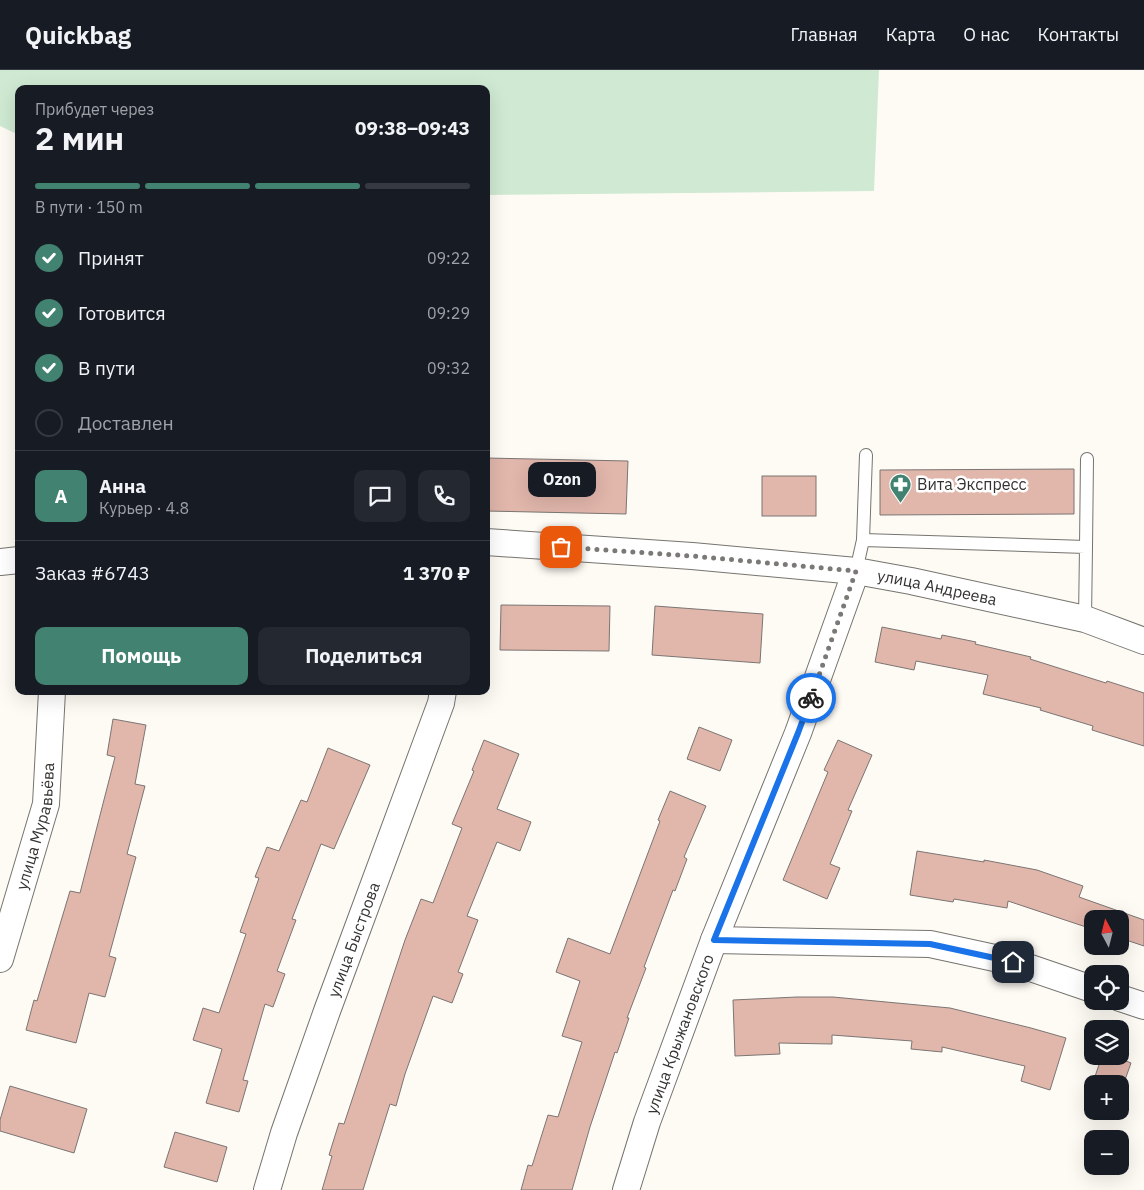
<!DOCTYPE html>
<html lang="ru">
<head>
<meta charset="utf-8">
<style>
	:root { --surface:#171b24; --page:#242831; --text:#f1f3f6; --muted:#9ea1a6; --line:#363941; --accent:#428270 }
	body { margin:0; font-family:"IBM Plex Sans",sans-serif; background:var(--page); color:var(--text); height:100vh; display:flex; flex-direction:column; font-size:19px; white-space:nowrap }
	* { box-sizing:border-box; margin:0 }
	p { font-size:16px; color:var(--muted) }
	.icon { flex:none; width:28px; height:28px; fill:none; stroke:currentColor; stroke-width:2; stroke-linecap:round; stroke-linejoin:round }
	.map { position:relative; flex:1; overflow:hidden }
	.side { position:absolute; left:15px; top:15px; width:475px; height:610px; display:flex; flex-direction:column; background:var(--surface); border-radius:10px; box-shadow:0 5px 20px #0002 }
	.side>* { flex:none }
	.needle { width:32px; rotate:353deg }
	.buttons { position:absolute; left:1084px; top:840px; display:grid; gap:10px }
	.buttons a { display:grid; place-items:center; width:45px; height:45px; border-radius:10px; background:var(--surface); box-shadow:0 5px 20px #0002; font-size:25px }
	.pin { position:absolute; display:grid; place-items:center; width:42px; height:42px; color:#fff; margin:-21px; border-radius:10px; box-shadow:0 2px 8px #0006 }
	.courier { position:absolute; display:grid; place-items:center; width:50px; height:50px; margin:-25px; border:4px solid #1a73e8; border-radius:50%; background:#fff; color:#222; box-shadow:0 1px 6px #0007 }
	.bubble { position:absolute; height:35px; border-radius:10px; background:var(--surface); box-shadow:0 5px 20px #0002; font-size:16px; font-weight:700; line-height:35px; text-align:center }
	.headline em { font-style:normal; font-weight:700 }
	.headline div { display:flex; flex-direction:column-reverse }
	.headline { display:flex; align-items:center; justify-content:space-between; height:85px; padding:0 20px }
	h1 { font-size:32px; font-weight:700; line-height:38px }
	.bar { display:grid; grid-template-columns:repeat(4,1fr); gap:8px 5px; align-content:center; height:60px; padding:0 20px }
	.bar i { height:6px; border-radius:4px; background:var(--line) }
	.bar .active { background:var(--accent) }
	.bar p { grid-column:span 4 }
	.line { display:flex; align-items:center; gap:12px; padding:0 20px; border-top:1px solid var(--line) }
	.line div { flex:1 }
	.round { display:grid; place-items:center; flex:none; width:52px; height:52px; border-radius:10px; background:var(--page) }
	ol { padding:0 20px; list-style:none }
	li { display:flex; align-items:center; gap:15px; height:55px }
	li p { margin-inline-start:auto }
	li .icon { padding:5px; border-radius:50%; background:var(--accent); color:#fff; stroke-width:4 }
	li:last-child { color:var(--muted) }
	li i { width:28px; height:28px; border:2px solid var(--line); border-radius:50% }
	.button { display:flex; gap:10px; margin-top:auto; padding:10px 20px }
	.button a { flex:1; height:58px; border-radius:10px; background:var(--accent); color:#fff; font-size:20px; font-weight:700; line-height:58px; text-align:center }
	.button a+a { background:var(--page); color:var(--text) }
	header { display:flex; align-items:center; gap:30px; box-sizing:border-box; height:70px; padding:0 25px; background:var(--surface); border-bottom:1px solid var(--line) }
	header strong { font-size:24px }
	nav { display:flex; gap:28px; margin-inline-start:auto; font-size:18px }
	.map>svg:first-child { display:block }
</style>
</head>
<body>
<header>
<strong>Quickbag</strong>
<nav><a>Главная</a><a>Карта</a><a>О нас</a><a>Контакты</a></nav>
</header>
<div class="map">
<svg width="1144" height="1120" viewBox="0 0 1144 1120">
	<rect width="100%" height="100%" fill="#fefbf5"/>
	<!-- green -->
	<path fill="#cfe9d2" d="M0,0h879l-5,121 -388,4v-106h-467v46l-19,-9z"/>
	<!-- building -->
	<g fill="#e1b6ab" stroke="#7b7573">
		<path d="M486,388l142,3 -2,53 -140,-3z"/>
		<path d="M1074,399v45l-194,1v-45z"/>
		<rect x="762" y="406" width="54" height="40"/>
		<path d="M501,535l109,1 -1,45 -109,-1z"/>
		<path d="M655,536l108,8 -3,49 -108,-8z"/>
		<path d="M882,557l59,12 1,-4 34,7 -1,2 56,13 -1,2 76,24 1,-2 37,12v53l-52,-16 1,-4 -53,-16 1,-2 -58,-14 5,-19 -72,-14 -2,9 -39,-8z"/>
		<path d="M113,649l33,6 -11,59 10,2 -18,68 9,3 -27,99 7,2 -11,39 -16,-4 -13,50 -50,-13 8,-30 3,1 33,-110 10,2 35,-136 -8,-2z"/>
		<path d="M699,657l33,13 -12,31 -33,-12z"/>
		<path d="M484,670l35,14 -22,55 34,13 -11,29 -23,-9 -30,74 11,4 -20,52 5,2 -11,29 -19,-7 -28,78 -9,32 -6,-2 -27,86h-41l10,-34 -3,-1 10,-32 5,1 61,-184 16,-41 12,4 29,-75 -10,-4 22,-53 -2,-1z"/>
		<path d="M838,670l34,15 -24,55 4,1 -22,53 10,4 -13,31 -44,-19 45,-108 -4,-2z"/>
		<path d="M328,678l42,17 -36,84 -13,-5 -29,75 4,1 -19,51 8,3 -12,33 -8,-3 -22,76 5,1 -9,31 -33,-9 16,-54 -29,-9 10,-32 16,5 27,-79 -6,-2 19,-54 -4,-1 12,-30 12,4 22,-51 6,2z"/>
		<path d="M670,721l36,15 -22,51 3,2 -12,32 -2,-1 -29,77 2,1 -19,50h2l-12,35 -2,-1 -25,75 -18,63h-51l7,-25 4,1 16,-51 10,2 24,-75 -20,-6 18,-55 -24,-9 12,-34 42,16 50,-133 -2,-1z"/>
		<path d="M917,781l67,11v-2l53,10 46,16 -4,11 65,23v26l-24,-8v-19h-28v10l-84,-28 -1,7 -53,-9 -1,3 -43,-7z"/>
		<path d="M797,927h36l117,11 81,20 35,10 -16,52 -29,-9 4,-15 -83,-19v5l-31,-3 1,-8 -80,-6v9l-53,-1 1,11 -45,2 -2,-56z"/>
		<path d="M1102,986h12l17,7 -11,31v-10h-28v8l-2,-1z"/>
		<path d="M10,1016l77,23 -13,44 -74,-22v-11z"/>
		<path d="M175,1062l52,15 -10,35 -53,-15z"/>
	</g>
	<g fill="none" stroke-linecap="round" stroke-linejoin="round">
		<defs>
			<g id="lane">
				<path d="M863,470l3,-85"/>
				<path d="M1086,477l1,-88"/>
				<path d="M856,501l7,-31 223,7 -1,72"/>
			</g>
			<g id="street">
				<path id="s1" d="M486,472l206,14 164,15 55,10 174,38 59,22"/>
				<path d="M0,492l19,-2"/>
				<path d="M714,870l216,4 83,18 79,27"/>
				<path id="s2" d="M0,889l46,-155 6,-113"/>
				<path d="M1120,928l24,8"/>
				<path id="s3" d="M267,1120l17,-57 43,-122 114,-308 2,-12"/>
				<path id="s4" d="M626,1120l21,-68 67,-182 84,-207 58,-162"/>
			</g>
		</defs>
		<!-- lane casing -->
		<use href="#lane" stroke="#76746f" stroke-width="14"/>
		<!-- street casing -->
		<use href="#street" stroke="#76746f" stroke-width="28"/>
		<!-- lane -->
		<use href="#lane" stroke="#fff" stroke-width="12"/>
		<!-- street -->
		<use href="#street" stroke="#fff" stroke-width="26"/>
	</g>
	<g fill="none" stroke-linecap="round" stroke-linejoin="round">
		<!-- done -->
		<path stroke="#7b7976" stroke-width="5" stroke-dasharray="0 9" d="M561,477l131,9 164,15 -45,127"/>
		<!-- route -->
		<path stroke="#1a73e8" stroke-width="6" d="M811,628l-13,35 -84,207 216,4 83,18"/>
	</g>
	<!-- icons -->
	<defs>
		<symbol id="pharmacy-pin" viewBox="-11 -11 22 30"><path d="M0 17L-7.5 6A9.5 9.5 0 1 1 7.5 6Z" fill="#428270" stroke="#fff"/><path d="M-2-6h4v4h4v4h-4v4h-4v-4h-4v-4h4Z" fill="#fff"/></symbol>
	</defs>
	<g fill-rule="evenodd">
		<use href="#pharmacy-pin" x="888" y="402" width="25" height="34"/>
	</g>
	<g text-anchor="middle" stroke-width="5" stroke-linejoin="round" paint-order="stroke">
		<!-- poi labels -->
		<g font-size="16" fill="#343331" stroke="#fff" text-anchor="start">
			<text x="917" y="420">Вита Экспресс</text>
		</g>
		<!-- street labels -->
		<g font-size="16" fill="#343331" stroke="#fff">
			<text dy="6" stroke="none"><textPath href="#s1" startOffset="454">улица Андреева</textPath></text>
			<text dy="6" stroke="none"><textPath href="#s2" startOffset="138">улица Муравьёва</textPath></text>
			<text dy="6" stroke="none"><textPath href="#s3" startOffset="265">улица Быстрова</textPath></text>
			<text dy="6" stroke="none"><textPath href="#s4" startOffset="165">улица Крыжановского</textPath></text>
		</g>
	</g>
</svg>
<div class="buttons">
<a><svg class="needle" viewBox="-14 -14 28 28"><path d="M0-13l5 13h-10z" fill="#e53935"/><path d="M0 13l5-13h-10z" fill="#9ea1a6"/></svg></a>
<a><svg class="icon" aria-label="locate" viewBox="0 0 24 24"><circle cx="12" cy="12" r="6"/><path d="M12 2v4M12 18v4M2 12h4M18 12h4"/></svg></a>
<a><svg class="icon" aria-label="layers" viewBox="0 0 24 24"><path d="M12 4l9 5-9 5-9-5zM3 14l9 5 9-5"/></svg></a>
<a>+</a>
<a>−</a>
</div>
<div class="pin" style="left:561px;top:477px;background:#ea580c"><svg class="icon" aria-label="bag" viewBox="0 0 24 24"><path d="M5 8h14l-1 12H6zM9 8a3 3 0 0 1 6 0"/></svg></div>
<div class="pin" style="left:1013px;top:892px;background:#1f2937"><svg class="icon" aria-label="home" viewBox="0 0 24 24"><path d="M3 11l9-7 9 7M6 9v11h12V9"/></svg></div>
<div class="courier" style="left:811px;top:628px"><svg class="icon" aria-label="bike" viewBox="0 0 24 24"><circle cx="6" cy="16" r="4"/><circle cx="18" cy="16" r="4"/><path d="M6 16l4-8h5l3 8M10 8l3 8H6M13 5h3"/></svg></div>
<div class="bubble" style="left:528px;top:392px;width:68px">Ozon</div>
<section class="side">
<div class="headline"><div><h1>2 мин</h1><p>Прибудет через</p></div><em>09:38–09:43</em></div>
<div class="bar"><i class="active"></i><i class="active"></i><i class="active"></i><i></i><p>В пути · 150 m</p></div>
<ol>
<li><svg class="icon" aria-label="check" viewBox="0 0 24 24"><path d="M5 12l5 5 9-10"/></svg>Принят<p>09:22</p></li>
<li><svg class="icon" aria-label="check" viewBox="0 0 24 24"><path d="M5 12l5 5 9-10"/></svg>Готовится<p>09:29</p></li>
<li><svg class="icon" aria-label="check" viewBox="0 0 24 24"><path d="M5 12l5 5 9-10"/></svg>В пути<p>09:32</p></li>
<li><i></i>Доставлен</li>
</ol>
<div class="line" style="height:90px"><b class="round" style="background:var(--accent);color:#fff">А</b><div><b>Анна</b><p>Курьер · 4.8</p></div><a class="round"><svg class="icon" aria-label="chat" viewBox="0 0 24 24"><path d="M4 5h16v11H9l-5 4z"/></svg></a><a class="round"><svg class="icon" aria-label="phone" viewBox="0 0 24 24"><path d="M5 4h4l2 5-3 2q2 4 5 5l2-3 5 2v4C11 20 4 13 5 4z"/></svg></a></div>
<div class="line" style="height:65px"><div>Заказ #6743</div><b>1 370 ₽</b></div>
<div class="button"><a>Помощь</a><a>Поделиться</a></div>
</section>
</div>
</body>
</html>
